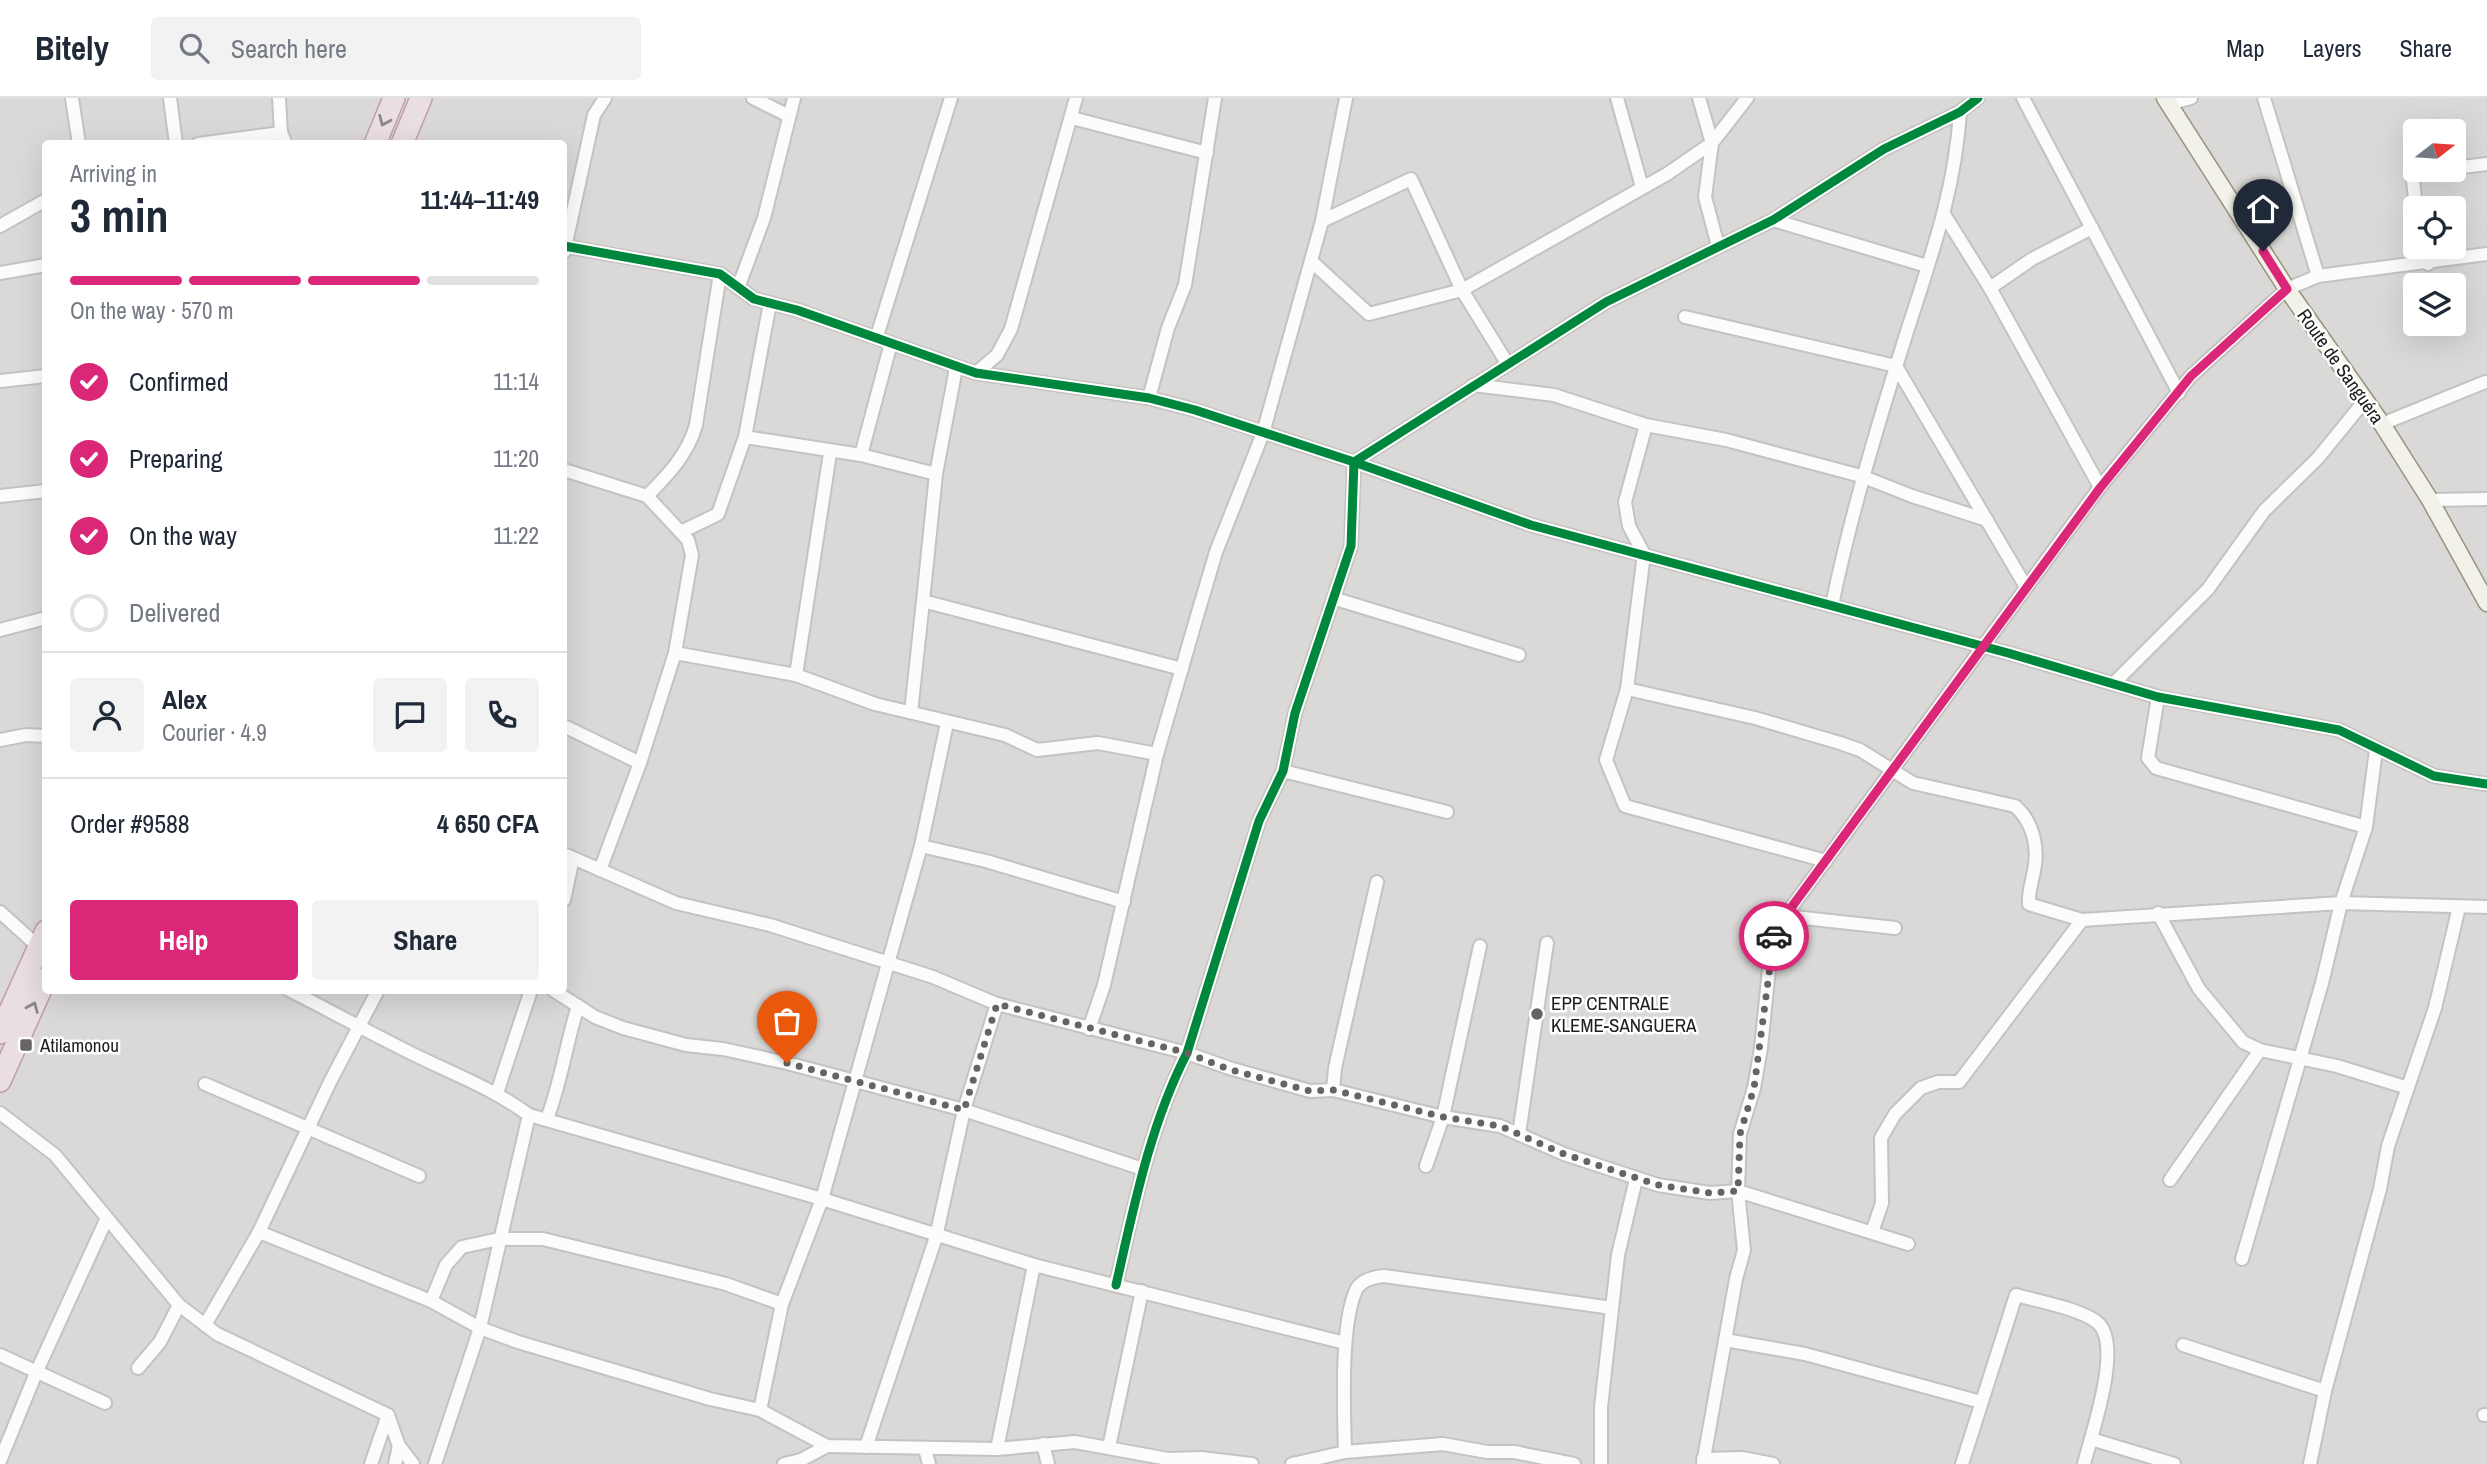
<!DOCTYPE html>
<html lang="en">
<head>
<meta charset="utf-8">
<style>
	:root { --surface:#fff; --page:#f2f2f3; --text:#1f2937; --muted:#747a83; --line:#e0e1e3; --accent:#db2777 }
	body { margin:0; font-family:"Archivo Narrow",sans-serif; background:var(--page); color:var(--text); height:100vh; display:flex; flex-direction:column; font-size:26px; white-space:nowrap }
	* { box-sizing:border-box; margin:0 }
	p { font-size:23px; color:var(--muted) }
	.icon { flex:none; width:38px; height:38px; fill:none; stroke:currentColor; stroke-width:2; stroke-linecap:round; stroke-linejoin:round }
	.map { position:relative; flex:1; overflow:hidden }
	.panel { position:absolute; left:42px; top:42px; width:525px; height:854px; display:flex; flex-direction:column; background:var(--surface); border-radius:7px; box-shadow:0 7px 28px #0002 }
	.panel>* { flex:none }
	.needle { width:46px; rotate:73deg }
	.fabs { position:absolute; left:2403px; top:21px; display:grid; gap:14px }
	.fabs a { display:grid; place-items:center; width:63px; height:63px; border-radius:7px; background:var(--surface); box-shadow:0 7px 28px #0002; font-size:35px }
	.pin { position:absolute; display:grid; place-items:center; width:60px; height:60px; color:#fff; margin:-72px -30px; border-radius:50% 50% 50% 0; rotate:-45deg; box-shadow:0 0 7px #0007 }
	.pin .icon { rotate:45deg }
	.courier { position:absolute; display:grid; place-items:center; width:70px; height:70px; margin:-35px; border:5px solid #db2777; border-radius:50%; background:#fff; color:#222; box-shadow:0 2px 9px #0007 }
	.overview em { font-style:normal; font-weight:700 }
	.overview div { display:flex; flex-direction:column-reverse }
	.overview { display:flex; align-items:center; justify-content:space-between; height:119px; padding:0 28px }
	h1 { font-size:46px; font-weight:700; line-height:52px }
	.bar { display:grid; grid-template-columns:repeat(4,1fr); gap:10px 7px; align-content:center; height:84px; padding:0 28px }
	.bar i { height:9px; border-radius:5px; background:var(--line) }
	.bar .current { background:var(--accent) }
	.bar p { grid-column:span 4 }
	.line { display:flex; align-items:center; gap:18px; padding:0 28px; border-top:2px solid var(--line) }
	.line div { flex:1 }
	.round { display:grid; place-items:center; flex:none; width:74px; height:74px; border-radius:7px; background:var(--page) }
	ol { padding:0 28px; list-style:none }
	li { display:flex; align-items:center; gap:21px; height:77px }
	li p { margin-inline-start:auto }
	li .icon { padding:7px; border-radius:50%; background:var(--accent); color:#fff; stroke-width:4 }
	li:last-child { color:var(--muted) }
	li i { width:38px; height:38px; border:4px solid var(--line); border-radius:50% }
	.cta { display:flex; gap:14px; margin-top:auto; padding:14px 28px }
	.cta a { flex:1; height:80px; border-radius:7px; background:var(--accent); color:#fff; font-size:28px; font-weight:700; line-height:80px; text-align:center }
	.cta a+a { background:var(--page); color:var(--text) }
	header { display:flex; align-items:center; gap:42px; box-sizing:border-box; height:98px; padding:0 35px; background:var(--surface); border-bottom:2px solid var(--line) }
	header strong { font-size:33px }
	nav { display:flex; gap:38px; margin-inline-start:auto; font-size:24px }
	.search { width:490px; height:63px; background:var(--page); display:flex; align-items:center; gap:18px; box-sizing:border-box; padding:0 24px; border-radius:7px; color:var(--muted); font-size:26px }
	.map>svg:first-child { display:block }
</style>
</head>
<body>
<header>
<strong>Bitely</strong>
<div class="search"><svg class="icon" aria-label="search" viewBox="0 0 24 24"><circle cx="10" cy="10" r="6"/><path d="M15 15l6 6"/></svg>Search here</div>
<nav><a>Map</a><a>Layers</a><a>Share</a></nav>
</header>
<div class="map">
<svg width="2487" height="1366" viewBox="0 0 2487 1366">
	<rect width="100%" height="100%" fill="#ece9e6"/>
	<!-- residential -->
	<path fill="#dbd9d7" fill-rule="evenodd" d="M0,0h2487v1366h-2487zM2415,33h39v39h-39zM46,46h518v846h-518zM2415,110h39v39h-39zM2415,187h39v39h-39z"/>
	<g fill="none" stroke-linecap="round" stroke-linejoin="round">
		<defs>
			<g id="street">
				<path d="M72,0l7,46"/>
				<path d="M170,0l6,46"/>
				<path d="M279,0l2,35 5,11"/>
				<path d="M753,0l36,18"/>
				<path d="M1617,0l25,89"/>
				<path d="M1699,0l13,45 -7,54 13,49"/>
				<path d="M2023,0l156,295"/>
				<path d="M2264,0l54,178"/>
				<path d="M2169,6l22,-6"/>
				<path d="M1072,20l135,35"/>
				<path d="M198,46l83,-11"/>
				<path d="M2454,70l33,-4"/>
				<path d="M2416,110l-3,-28 10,-9 13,-1"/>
				<path d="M1945,118l45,72 110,199"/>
				<path d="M1773,122l154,46"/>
				<path d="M1322,123l89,-42 51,111 45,73"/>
				<path d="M0,128l46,-26"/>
				<path d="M564,148l156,28 34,25 43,11 179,63 173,25 46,12 159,52 177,63 477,128 150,44 181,33 95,46 53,8"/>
				<path d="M2424,149l4,17"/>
				<path d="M564,154l30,-137 11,-17"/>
				<path d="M1311,163l58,53 93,-24 205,-116 45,-31 35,-45"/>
				<path d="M0,175l46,-8"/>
				<path d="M738,190l26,-70 30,-120"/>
				<path d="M1990,190l42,-29 60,-31"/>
				<path d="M770,205l-25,134 116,18 75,19"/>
				<path d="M1685,219l211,49 130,221"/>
				<path d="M877,238l74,-238"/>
				<path d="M956,270l-20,106 -13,127 259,68"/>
				<path d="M976,275l21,-18 14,-26 65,-231"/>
				<path d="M0,283l46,-5"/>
				<path d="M1473,287l81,10 92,30 -21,77 4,24 15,28 -17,135 -21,71 19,46 201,55"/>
				<path d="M1149,300l19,-70 17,-43 30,-187"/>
				<path d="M2382,326l103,-42"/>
				<path d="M1646,327l80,15 135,36 51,20 75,24"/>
				<path d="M861,357l30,-112"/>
				<path d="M564,372l83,26c21,-21 41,-42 49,-71l24,-151"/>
				<path d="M0,398l46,-5"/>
				<path d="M647,398l41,44 4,15 -17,98"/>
				<path d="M2430,402l57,-1"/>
				<path d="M681,434l37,-18 27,-77"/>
				<path d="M1336,501l183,56"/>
				<path d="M1832,507c19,-91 45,-178 73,-267 24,-76 50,-145 55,-226"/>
				<path d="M0,532l46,-12"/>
				<path d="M796,577l34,-222"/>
				<path d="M2114,585l94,-94 56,-78 54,-53 48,-59"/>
				<path d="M1627,591l128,29 85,25 20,7 53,33 102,23c18,16 24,41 19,65 -2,11 -6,22 -5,33l53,16 259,-17 146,4"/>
				<path d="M2158,599l-10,61 8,10 210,59"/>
				<path d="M911,614l12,-111"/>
				<path d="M564,628l76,37 -40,107"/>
				<path d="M0,642l26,-5 20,1"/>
				<path d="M640,665l35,-110 121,22 79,29 130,31 32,15 61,-7 59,11"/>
				<path d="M1283,673l164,41"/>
				<path d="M921,748l26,-123"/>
				<path d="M564,756l112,49 94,22 163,52 64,27 190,49 42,15 81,23 23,-1 110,27 37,-171"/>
				<path d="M564,802l9,-42"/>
				<path d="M1124,804l-138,-41 -65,-15 -99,353 212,66 311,78"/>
				<path d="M0,814l42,38"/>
				<path d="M2158,815l41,76 44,53 17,8 77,16 71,22"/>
				<path d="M1785,818l110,12"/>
				<path d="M289,892c36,18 70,37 106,55 45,24 93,40 134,70l293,84 -40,105 -22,106"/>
				<path d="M553,892l42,27 28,11 63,17 37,4 64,14 177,47 179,59"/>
				<path d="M1089,931l15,-44 53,-231 40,-138 19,-64 47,-119 59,-212 24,-123"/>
				<path d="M205,986l214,92"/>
				<path d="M1333,992l2,-22 42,-186"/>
				<path d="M497,995l34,-103"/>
				<path d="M0,1015l55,42 124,150 38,29 171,81 11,31 14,18"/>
				<path d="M547,1021c14,-37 19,-75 31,-113"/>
				<path d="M1519,1036l28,-191"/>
				<path d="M1426,1068l17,-49 57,9 64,28 94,31 52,8 28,-2 170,53"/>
				<path d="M2170,1082l90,-130"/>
				<path d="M259,1134l172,69 49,27 38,14 192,57 50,11 67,36 170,3 78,-7 93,17 33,-1 51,6"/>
				<path d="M1872,1134l10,-29 -1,-65 14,-24 26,-26 17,-6h21l123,-162"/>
				<path d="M2242,1161l80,-276 19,-80 25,-76 10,-77"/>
				<path d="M1116,1187c18,-79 34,-160 71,-232l72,-232 24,-50 12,-58 56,-167 3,-84 252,-160 167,-82 111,-71 76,-37 18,-14"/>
				<path d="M431,1203l15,-36 16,-18 37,-8h44l183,45 56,20"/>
				<path d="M205,1227l54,-93 71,-150 48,-92"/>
				<path d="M1725,1242l80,14 176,48"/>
				<path d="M2183,1247l142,46"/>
				<path d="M0,1257l105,48"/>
				<path d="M138,1270l22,-26 19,-37"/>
				<path d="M2484,1317h3"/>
				<path d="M2091,1341l83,25"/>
				<path d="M1043,1346l5,20"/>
				<path d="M866,1349l70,-210 28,-127 33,-106"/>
				<path d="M1109,1349l33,-156"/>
				<path d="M925,1351l4,15"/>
				<path d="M997,1351l37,-184"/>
				<path d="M1345,1354c-1,-40 -5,-127 11,-162 5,-10 18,-13 28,-14l228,32"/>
				<path d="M1703,1361l39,-1 31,6"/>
				<path d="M0,1363l36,-88 70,-153"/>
				<path d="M371,1366l17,-49"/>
				<path d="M395,1366l4,-18"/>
				<path d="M435,1366l45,-136 49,-213"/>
				<path d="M784,1366l17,-4"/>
				<path d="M800,1366l1,-4 26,-14"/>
				<path d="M1292,1366l53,-12 98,-8 44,8h27l60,12"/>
				<path d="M1601,1366v-57l17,-152 18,-76"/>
				<path d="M1703,1366l33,-185 8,-29 -6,-59 2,-57 14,-46 7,-40 11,-109 13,-23 315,-429 91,-111 96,-87 31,-13 169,-22"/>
				<path d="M1962,1366l54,-169c21,6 66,14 82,28 25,23 -7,112 -14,141"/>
				<path d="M2310,1366l15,-73 55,-202 8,-43 47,-138 24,-101"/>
			</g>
			<path id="secondary" d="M2165,0l122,191 95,135 48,76 57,103"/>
			<g id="highway">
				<path d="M375,46l19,-46"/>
				<path d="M402,46l19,-46"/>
				<path d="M0,935l46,-102"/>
				<path d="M0,983l46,-103"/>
			</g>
		</defs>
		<!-- street casing -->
		<use href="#street" stroke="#c4c3c2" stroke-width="16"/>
		<!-- secondary casing -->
		<use href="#secondary" stroke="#96947e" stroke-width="19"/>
		<!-- highway casing -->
		<use href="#highway" stroke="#c19dad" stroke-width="24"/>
		<!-- street -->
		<use href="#street" stroke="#fcfcfb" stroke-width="12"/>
		<!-- secondary -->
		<use href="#secondary" stroke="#f3f2ea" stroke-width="16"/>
		<!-- highway -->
		<use href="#highway" stroke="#e9dee2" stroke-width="21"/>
		<defs>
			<g id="cycleway">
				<path d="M564,148l156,28 34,25 43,11 179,63 173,25 46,12 159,52 177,63 477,128 150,44 181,33 95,46 53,8"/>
				<path d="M1116,1187c18,-79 34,-160 71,-232l72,-232 24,-50 12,-58 56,-167 3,-84 252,-160 167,-82 111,-71 76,-37 18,-14"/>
			</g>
		</defs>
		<!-- cycleway casing -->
		<use href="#cycleway" stroke="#fff" stroke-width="13"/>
		<!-- cycleway -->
		<use href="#cycleway" stroke="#00873e" stroke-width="9"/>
	</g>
	<!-- one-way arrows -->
	<defs><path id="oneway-chevron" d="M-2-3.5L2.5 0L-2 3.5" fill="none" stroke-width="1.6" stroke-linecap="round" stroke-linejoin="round" transform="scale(1.75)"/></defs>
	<g stroke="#8d8789">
		<use href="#oneway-chevron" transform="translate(384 23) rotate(113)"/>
		<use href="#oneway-chevron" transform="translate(33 909) rotate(-67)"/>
	</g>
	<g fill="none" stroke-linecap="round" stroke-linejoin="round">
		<!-- done -->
		<path stroke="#656463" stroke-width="7" stroke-dasharray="0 12.6" d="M787,965l177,47 33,-106 190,49 41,16 82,22 23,-1 110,27 57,9 64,28 94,31 52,8 28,-2 2,-57 14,-46 20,-152"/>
		<!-- route -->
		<path stroke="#db2777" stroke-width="9" d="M1774,838l11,-20 315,-428 91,-112 96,-87 -24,-38"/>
	</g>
	<!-- markers -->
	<g fill="#656463" stroke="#fff" stroke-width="2.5">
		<circle cx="1537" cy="916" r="7"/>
		<rect x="19" y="940" width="14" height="14" rx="3.5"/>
	</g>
	<g text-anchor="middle" stroke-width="5" stroke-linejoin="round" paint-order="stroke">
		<!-- street labels -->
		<g font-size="19" fill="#1d1d1d" stroke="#fff">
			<text transform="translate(2341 268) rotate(55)" y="7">Route de Sanguéra</text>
		</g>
		<!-- poi labels -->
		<g font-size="19" fill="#1d1d1d" stroke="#fff" text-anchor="start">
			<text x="1551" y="912">EPP CENTRALE<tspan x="1551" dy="22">KLEME-SANGUERA</tspan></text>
			<text x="40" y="954">Atilamonou</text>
		</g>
	</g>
</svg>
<div class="fabs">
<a><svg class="needle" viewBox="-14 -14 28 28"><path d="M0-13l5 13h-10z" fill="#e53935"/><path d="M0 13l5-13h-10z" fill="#747a83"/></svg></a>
<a><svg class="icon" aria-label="locate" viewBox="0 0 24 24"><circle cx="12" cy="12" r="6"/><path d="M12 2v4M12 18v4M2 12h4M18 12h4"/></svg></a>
<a><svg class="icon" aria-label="layers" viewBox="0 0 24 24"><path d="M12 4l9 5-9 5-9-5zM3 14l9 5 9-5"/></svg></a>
</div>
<div class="pin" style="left:787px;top:965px;background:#ea580c"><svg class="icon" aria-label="bag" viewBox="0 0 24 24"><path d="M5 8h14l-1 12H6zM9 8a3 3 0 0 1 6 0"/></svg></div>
<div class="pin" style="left:2263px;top:153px;background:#1f2937"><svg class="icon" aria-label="home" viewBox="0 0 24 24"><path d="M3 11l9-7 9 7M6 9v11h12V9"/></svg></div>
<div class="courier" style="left:1774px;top:838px"><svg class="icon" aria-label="car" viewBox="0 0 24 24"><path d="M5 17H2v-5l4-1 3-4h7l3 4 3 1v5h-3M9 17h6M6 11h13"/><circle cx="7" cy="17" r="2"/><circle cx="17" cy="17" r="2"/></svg></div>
<section class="panel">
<div class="overview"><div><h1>3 min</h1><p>Arriving in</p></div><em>11:44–11:49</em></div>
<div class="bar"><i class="current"></i><i class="current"></i><i class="current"></i><i></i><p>On the way · 570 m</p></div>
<ol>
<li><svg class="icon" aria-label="check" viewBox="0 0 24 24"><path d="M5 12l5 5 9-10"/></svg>Confirmed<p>11:14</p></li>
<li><svg class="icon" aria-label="check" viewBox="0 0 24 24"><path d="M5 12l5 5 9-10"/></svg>Preparing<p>11:20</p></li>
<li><svg class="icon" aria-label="check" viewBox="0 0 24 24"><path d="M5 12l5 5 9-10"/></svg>On the way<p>11:22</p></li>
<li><i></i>Delivered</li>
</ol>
<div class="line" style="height:126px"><a class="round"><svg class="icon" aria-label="person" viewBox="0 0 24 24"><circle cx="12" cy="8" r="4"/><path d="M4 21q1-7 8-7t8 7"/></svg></a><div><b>Alex</b><p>Courier · 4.9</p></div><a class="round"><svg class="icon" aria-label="chat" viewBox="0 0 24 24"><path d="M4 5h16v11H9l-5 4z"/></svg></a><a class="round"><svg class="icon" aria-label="phone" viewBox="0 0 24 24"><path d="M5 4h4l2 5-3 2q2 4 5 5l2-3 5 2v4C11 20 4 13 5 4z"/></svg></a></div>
<div class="line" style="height:91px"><div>Order #9588</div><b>4 650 CFA</b></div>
<div class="cta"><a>Help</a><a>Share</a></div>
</section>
</div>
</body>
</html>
